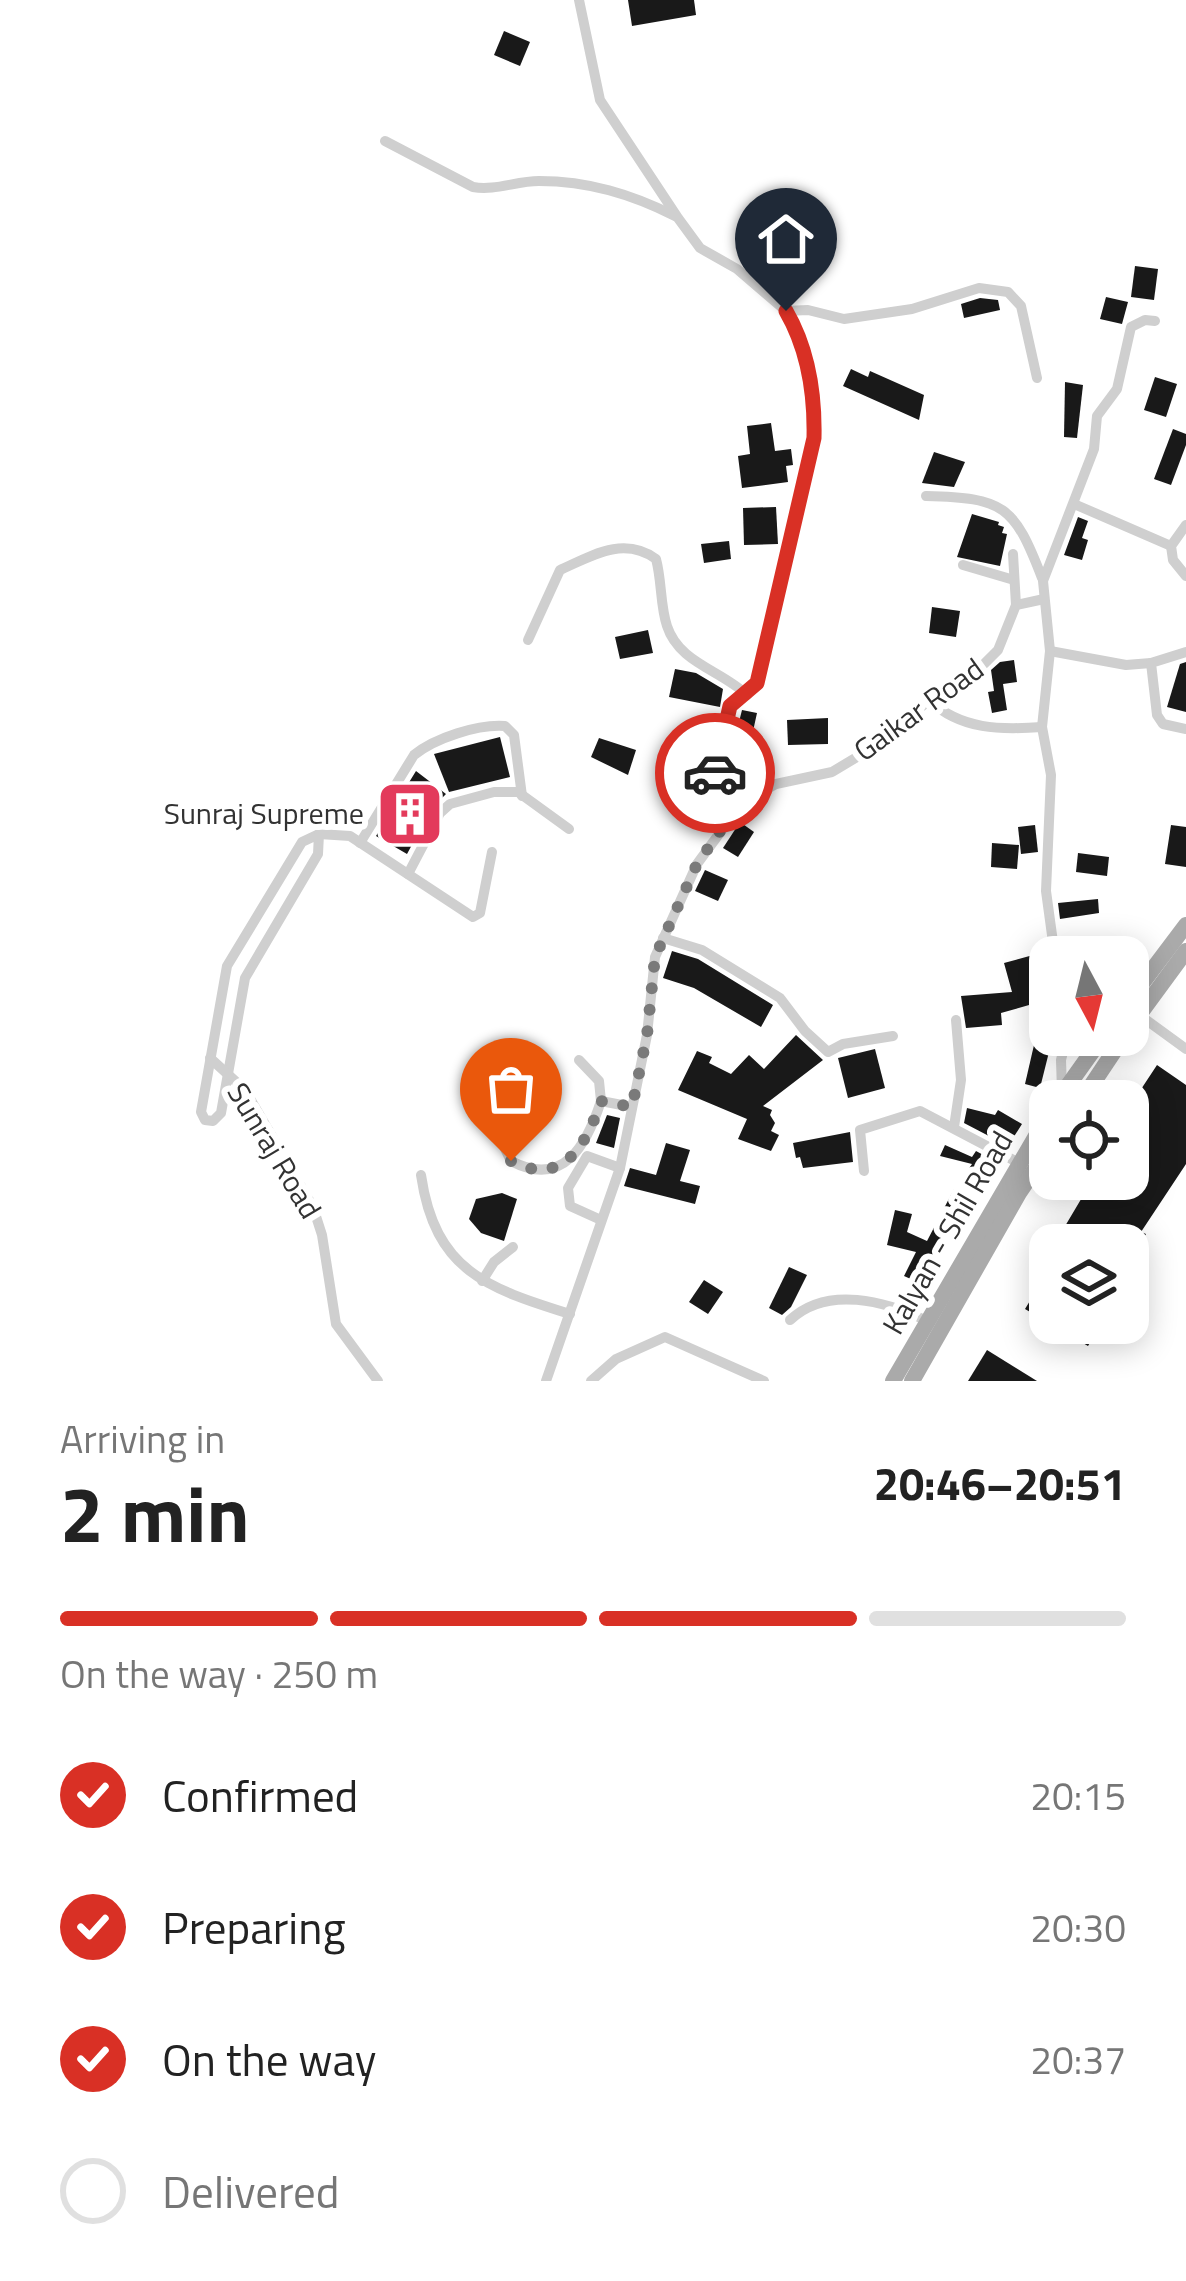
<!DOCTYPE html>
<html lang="en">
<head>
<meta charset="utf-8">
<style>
	:root { --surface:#fff; --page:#f2f2f2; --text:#222; --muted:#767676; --line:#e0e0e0; --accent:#d93025 }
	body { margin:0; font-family:"Titillium Web",sans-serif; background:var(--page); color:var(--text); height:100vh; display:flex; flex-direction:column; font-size:45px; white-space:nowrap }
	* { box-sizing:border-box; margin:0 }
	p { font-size:39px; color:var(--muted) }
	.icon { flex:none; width:66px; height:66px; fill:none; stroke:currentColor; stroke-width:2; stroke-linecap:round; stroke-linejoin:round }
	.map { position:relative; height:1381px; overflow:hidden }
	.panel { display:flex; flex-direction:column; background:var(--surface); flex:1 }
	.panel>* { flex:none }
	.needle { width:78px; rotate:173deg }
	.tools { position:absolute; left:1029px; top:936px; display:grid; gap:24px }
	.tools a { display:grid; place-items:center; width:120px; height:120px; border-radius:24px; background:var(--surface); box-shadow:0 6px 30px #0003; font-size:60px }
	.pin { position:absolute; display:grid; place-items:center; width:102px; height:102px; color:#fff; margin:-123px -51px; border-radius:50% 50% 50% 0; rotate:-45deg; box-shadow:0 0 12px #0007 }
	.pin .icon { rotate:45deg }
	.courier { position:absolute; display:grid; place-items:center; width:120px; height:120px; margin:-60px; border:9px solid #d93025; border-radius:50%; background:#fff; color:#222; box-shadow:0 3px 15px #0007 }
	.headline em { font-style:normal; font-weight:700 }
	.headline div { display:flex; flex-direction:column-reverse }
	.headline { display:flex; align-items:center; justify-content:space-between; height:204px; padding:0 60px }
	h1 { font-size:78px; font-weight:700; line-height:90px }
	.bar { display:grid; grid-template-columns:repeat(4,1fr); gap:18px 12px; align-content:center; height:144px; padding:0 60px }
	.bar i { height:15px; border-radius:9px; background:var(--line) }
	.bar .current { background:var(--accent) }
	.bar p { grid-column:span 4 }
	ol { padding:0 60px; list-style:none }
	li { display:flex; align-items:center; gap:36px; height:132px }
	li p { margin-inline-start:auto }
	li .icon { padding:12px; border-radius:50%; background:var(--accent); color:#fff; stroke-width:4 }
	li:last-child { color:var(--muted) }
	li i { width:66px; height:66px; border:6px solid var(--line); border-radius:50% }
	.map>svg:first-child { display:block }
</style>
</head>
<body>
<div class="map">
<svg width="1186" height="1381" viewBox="0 0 1186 1381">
	<rect width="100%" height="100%" fill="#fff"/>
	<!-- building -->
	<g fill="#191919">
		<path d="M628,0h66l2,15 -64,11z"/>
		<path d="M504,31l26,11 -10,24 -26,-11z"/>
		<path d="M1135,266l23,3 -4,31 -23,-3z"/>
		<path d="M1106,297l22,5 -6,22 -22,-5z"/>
		<path d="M980,298l18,2 2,10 -36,8 -3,-14z"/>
		<path d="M851,369l17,8 2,-6 54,24 -5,25 -76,-34z"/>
		<path d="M1155,377l22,7 -11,33 -22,-7z"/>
		<path d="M1065,382l18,3 -6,53 -13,-1z"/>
		<path d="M771,423l4,28 16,-2 2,16 -7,1 2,16 -46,6 -4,-32 12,-2 -3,-28z"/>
		<path d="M1173,429l13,5v11l-15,40 -17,-6z"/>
		<path d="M934,452l31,10 -11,25 -32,-4z"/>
		<path d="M776,507l2,37 -34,1 -1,-37z"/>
		<path d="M972,514l27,8 -1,3 6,2 -2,6 5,1 -7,32 -43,-9z"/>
		<path d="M1078,517l10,4 -6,17 6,2 -6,20 -18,-5z"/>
		<path d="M729,541l2,18 -27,4 -3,-19z"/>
		<path d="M932,607l28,4 -4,26 -27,-4z"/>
		<path d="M648,630l5,23 -33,6 -5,-22z"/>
		<path d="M1014,660l3,22 -14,2 4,26 -15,3 -4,-21 6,-1 -3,-21 9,-8z"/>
		<path d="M1186,662v50l-19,-5 13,-43z"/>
		<path d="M675,669l21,4 27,16 -3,18 -51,-10z"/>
		<path d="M742,710l15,3 -11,50 6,1 -4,22 -10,-2 -1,5 -14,-3z"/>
		<path d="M828,718v26l-40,1 -1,-25z"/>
		<path d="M500,737l10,40 -61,15 -15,-38z"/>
		<path d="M599,738l37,12 -8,25 -37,-18z"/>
		<path d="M416,771l30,23 -14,14 -25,46 -31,-18z"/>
		<path d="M740,822l14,10 -16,25 -15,-9z"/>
		<path d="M1035,825l3,27 -17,2 -3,-27z"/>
		<path d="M1171,825l15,2v40l-21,-3z"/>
		<path d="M992,843l27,2 -2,24 -26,-2z"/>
		<path d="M1078,853l31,4 -2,19 -31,-4z"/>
		<path d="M705,870l23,10 -10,21 -23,-10z"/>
		<path d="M1098,899l1,14 -39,6 -2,-16z"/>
		<path d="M672,951l26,8 75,46 -12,22 -67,-39 -31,-10z"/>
		<path d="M1044,952l6,13v34l-49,14 1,12 -36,3 -5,-32 51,-4 -8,-29z"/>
		<path d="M796,1035l27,25 -60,46 9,4 -2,5 5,8 -4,8 8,4 -8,16 -33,-12 9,-20 -69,-29 19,-39 15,6 -3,6 22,11 18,-19 15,14z"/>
		<path d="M1034,1045l16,3 -10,40 -15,-4z"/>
		<path d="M875,1049l10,39 -37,10 -10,-40z"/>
		<path d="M1157,1065l29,20v79l-45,68 5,2 -18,31v-20h-58l-12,-7 35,-59h35v-70z"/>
		<path d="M967,1108l28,7 3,-5 24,14 -14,22 -44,-23z"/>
		<path d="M607,1115l13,3 -6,30 -18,-5z"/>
		<path d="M850,1132l3,30 -50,6 -3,-11 -4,1 -3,-15z"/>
		<path d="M666,1143l24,7 -10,31 20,5 -5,18 -71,-18 6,-18 26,7z"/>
		<path d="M945,1145l27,12 4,-6 24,13 -7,12 -7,-4 -4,6 -14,-8 4,-6 -32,-8z"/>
		<path d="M954,1189l9,6 -4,7 8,6 -22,28 -23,48 -18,-8 12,-24 -29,-7 8,-35 17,4 -5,18 20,9z"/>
		<path d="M502,1193l15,6 -13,42 -23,-8 -12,-14 7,-20z"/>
		<path d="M789,1267l18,8 -16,32 -9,8 -13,-7z"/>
		<path d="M1050,1268v55h52l-14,23 -63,-37z"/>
		<path d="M704,1280l19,12 -15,22 -19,-12z"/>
		<path d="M987,1350l50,31h-69z"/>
	</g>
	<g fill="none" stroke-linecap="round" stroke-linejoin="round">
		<!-- street -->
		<g stroke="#cfcfcf" stroke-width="10">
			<path d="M579,0l21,100 78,118 22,30 37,21 49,42 22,-1 36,9 68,-10 67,-21 29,4 13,14 16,72"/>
			<path d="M385,141l88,46c22,4 43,-6 66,-6 49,0 92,13 136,35"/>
			<path d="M926,496c78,2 88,9 116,82"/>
			<path d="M1074,504l97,42"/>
			<path d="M1186,525l-15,21 2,14 13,16"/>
			<path d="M1013,554l3,51"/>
			<path d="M963,565l51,15"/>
			<path d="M528,640l32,-70c33,-15 64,-34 96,-11 6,22 4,46 11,67 12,37 54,44 80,69"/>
			<path d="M1050,651l76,14 25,-2"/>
			<path d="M1186,652l-35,11 6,52 6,9 23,5"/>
			<path d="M929,700c32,30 72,30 113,27"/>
			<path d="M727,819l-15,-23 4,-35 14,-54 27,-24 57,-245c1,-44 -7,-88 -28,-127"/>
			<path d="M319,834l-1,20 -73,124 -24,135 -8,8 -8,-1 -4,-8 26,-146 75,-124z"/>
			<path d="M319,834l31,2 123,81 7,-4 12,-61"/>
			<path d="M360,843l54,-88c21,-17 64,-31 91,-29l9,9 8,61"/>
			<path d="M408,874l32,-61 10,-9 44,-12h24l51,37"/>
			<path d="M663,938l39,12 78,48 25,33 23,21 15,-8 50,-8"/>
			<path d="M1055,957l-9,-66 5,-116 -9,-48 8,-76 -7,-70 51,-132 3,-33 20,-27 14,-62 14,-7 10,1"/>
			<path d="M1138,1014l48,35"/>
			<path d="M210,1058l35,32 68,117 9,28 14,89 42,57"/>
			<path d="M579,1060l20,21 2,20"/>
			<path d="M1062,1091l-1,-31 6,-25"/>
			<path d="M954,1127l7,-47 -5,-60"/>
			<path d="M498,1134l13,27c53,28 76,-17 90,-60l31,6"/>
			<path d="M864,1171l-4,-41 60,-19 99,52"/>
			<path d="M421,1175c14,96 66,113 149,139"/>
			<path d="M601,1220l-31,-14 -2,-18 19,-32 33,12"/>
			<path d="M482,1281l12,-19 19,-15"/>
			<path d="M790,1320c37,-35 96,-19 137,1"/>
			<path d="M546,1381l74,-213 27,-133 8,-78 42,-93 44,-60 35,-20 56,-12 50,-30 47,-42 55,-36 14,-14 18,-45 28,-6"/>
			<path d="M591,1381l25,-22 49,-22 99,44"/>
		</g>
		<!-- primary -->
		<g stroke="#aaa" stroke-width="16">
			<path d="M1128,1002l58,-77"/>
			<path d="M1128,1030l58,-79"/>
			<path d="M1057,1101l47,-66"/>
			<path d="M1081,1101l44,-66"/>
			<path d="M893,1381l157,-269"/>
			<path d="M912,1381l107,-188 31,-46"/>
		</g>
	</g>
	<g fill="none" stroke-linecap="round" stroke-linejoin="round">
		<!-- done -->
		<path stroke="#7a7a7a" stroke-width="12" stroke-dasharray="0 21.6" d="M511,1161c52,28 76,-18 90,-60l31,6 15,-72 8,-78 42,-93 31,-44 -16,-24 3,-23"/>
		<!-- route -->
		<path stroke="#d93025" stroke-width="15" d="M715,773l15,-67 27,-23 57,-245c1,-44 -6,-89 -28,-127"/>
	</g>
	<!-- icons -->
	<defs>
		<symbol id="building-square" viewBox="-11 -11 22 22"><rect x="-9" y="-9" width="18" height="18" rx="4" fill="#e33a5b" stroke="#fff"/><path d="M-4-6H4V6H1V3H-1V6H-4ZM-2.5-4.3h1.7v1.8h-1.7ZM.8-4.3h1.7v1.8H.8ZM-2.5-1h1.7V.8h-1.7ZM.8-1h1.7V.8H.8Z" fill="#fff"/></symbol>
	</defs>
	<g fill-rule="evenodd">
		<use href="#building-square" x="372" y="776" width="76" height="76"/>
	</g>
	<g text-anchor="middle" stroke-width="12" stroke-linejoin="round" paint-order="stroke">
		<!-- street labels -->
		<g font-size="30" fill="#323232" stroke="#fff">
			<text transform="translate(919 710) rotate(-36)" y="10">Gaikar Road</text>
			<text transform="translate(274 1151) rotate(59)" y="10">Sunraj Road</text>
			<text transform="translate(948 1233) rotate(-60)" y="10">Kalyan - Shil Road</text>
		</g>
		<!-- poi labels -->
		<g font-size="30" fill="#323232" stroke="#fff" text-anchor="end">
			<text x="364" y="824">Sunraj Supreme</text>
		</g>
	</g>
</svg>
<div class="tools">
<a><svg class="needle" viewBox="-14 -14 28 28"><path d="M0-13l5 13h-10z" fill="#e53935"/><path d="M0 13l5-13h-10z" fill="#767676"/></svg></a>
<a><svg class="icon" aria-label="locate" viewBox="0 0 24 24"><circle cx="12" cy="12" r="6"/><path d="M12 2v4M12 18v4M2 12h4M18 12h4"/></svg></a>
<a><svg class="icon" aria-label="layers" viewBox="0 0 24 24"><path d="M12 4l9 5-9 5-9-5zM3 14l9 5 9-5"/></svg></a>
</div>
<div class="pin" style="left:511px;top:1161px;background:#ea580c"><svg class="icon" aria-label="bag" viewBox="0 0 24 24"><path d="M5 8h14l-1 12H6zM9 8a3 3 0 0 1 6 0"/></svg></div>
<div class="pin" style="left:786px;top:311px;background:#1f2937"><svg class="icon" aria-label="home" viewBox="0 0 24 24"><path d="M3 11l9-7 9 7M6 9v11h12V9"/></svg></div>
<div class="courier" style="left:715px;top:773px"><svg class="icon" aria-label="car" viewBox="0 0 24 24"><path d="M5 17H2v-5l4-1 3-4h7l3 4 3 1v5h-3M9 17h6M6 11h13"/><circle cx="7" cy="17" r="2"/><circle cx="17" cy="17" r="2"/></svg></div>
</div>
<section class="panel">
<div class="headline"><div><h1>2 min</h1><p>Arriving in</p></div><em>20:46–20:51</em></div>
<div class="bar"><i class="current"></i><i class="current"></i><i class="current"></i><i></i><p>On the way · 250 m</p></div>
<ol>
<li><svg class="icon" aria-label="check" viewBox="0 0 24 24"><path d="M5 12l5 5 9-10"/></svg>Confirmed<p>20:15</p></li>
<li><svg class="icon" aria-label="check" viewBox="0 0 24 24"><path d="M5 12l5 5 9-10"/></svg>Preparing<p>20:30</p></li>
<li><svg class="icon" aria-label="check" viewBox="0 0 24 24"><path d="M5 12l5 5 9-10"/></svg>On the way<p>20:37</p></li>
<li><i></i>Delivered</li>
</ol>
</section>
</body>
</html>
